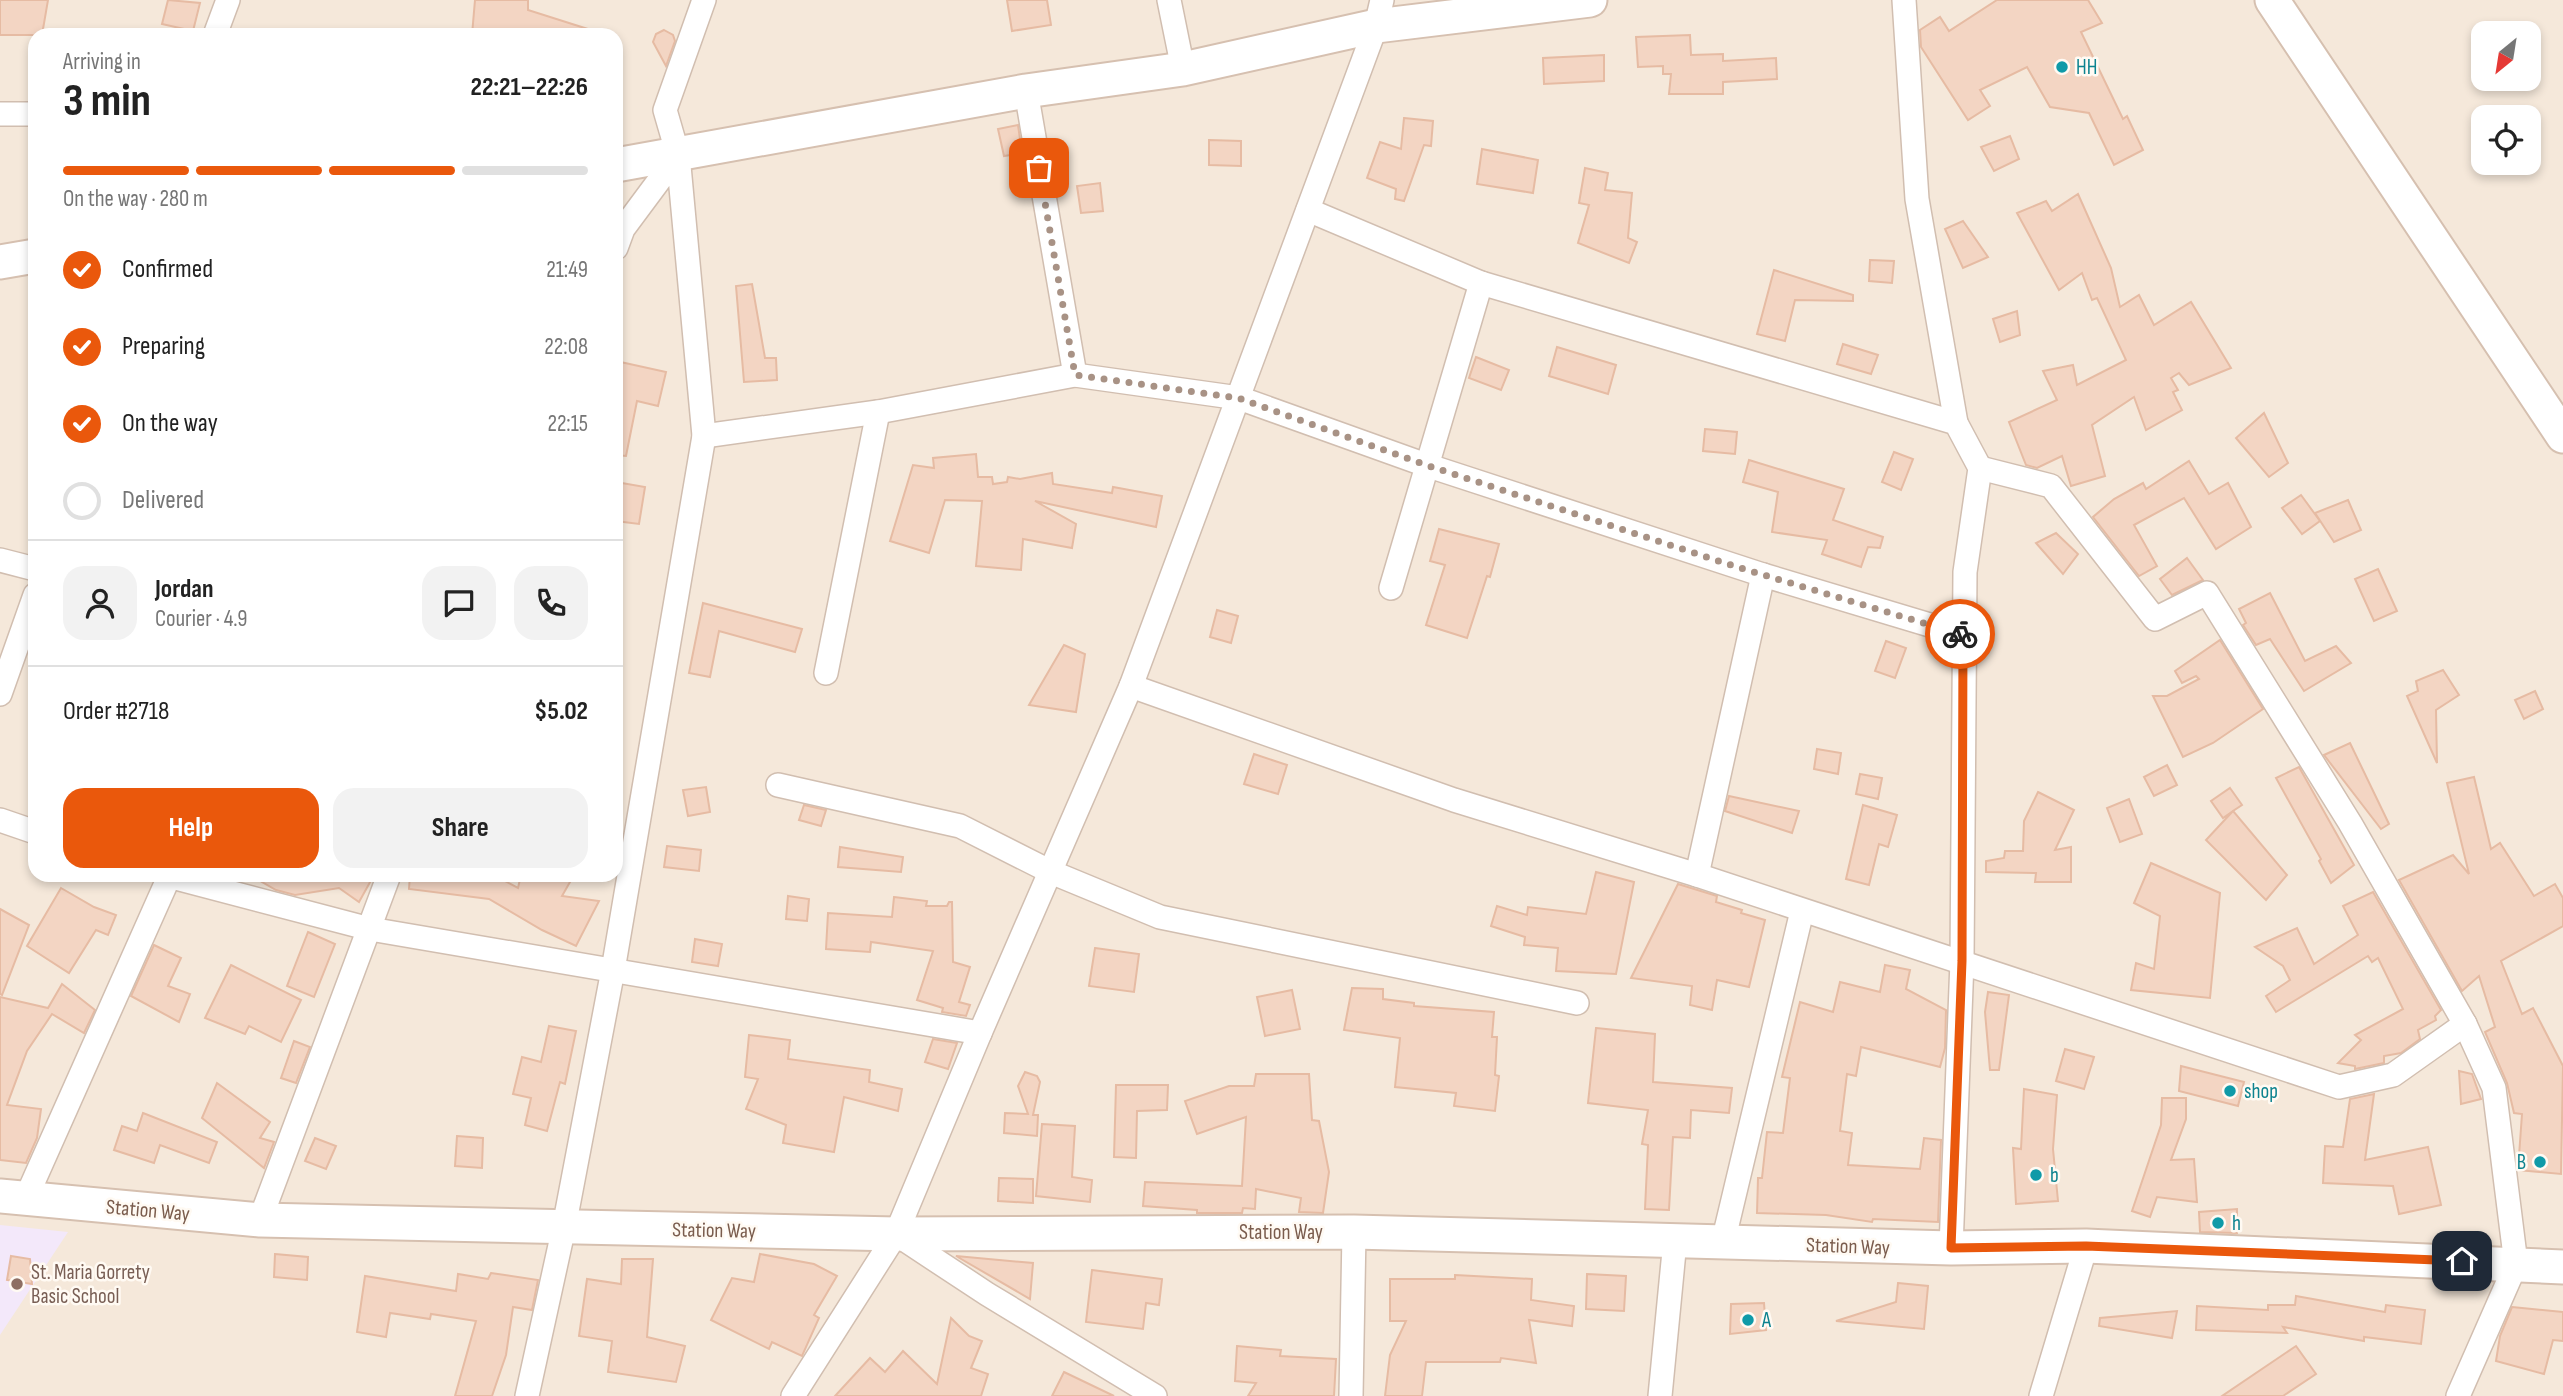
<!DOCTYPE html>
<html lang="en">
<head>
<meta charset="utf-8">
<style>
	:root { --surface:#fff; --page:#f2f2f2; --text:#222; --muted:#767676; --line:#e0e0e0; --accent:#ea580c }
	body { margin:0; font-family:"Sofia Sans Condensed",sans-serif; background:var(--page); color:var(--text); height:100vh; display:flex; flex-direction:column; font-size:26px; white-space:nowrap }
	* { box-sizing:border-box; margin:0 }
	p { font-size:23px; color:var(--muted) }
	.icon { flex:none; width:38px; height:38px; fill:none; stroke:currentColor; stroke-width:2; stroke-linecap:round; stroke-linejoin:round }
	.map { position:relative; flex:1; overflow:hidden }
	.side { position:absolute; left:28px; top:28px; width:595px; height:854px; display:flex; flex-direction:column; background:var(--surface); border-radius:21px; box-shadow:0 4px 10px #0003 }
	.side>* { flex:none }
	.needle { width:46px; rotate:210deg }
	.controls { position:absolute; left:2471px; top:21px; display:grid; gap:14px }
	.controls a { display:grid; place-items:center; width:70px; height:70px; border-radius:14px; background:var(--surface); box-shadow:0 4px 10px #0003; font-size:35px }
	.pin { position:absolute; display:grid; place-items:center; width:60px; height:60px; color:#fff; margin:-30px; border-radius:14px; box-shadow:0 4px 10px #0006 }
	.courier { position:absolute; display:grid; place-items:center; width:70px; height:70px; margin:-35px; border:5px solid #ea580c; border-radius:50%; background:#fff; color:#222; box-shadow:0 2px 9px #0007 }
	.headline em { font-style:normal; font-weight:700 }
	.headline div { display:flex; flex-direction:column-reverse }
	.headline { display:flex; align-items:center; justify-content:space-between; height:119px; padding:0 35px }
	h1 { font-size:46px; font-weight:700; line-height:52px }
	.bar { display:grid; grid-template-columns:repeat(4,1fr); gap:10px 7px; align-content:center; height:84px; padding:0 35px }
	.bar i { height:9px; border-radius:5px; background:var(--line) }
	.bar .on { background:var(--accent) }
	.bar p { grid-column:span 4 }
	.line { display:flex; align-items:center; gap:18px; padding:0 35px; border-top:2px solid var(--line) }
	.line div { flex:1 }
	.round { display:grid; place-items:center; flex:none; width:74px; height:74px; border-radius:21px; background:var(--page) }
	ol { padding:0 35px; list-style:none }
	li { display:flex; align-items:center; gap:21px; height:77px }
	li p { margin-inline-start:auto }
	li .icon { padding:7px; border-radius:50%; background:var(--accent); color:#fff; stroke-width:4 }
	li:last-child { color:var(--muted) }
	li i { width:38px; height:38px; border:4px solid var(--line); border-radius:50% }
	.action { display:flex; gap:14px; margin-top:auto; padding:14px 35px }
	.action a { flex:1; height:80px; border-radius:21px; background:var(--accent); color:#fff; font-size:28px; font-weight:700; line-height:80px; text-align:center }
	.action a+a { background:var(--page); color:var(--text) }
	.map>svg:first-child { display:block }
</style>
</head>
<body>
<div class="map">
<svg width="2563" height="1396" viewBox="0 0 2563 1396">
	<rect width="100%" height="100%" fill="#fdf6ec"/>
	<!-- residential -->
	<path fill="#f5e8da" fill-rule="evenodd" d="M0,0h2563v1396h-2563zM2483,33h46v46h-46zM35,35h581v840h-581zM2483,117h46v46h-46z"/>
	<!-- education -->
	<path fill="#f3e8fa" d="M0,1225l68,7 -68,103z"/>
	<!-- building -->
	<g fill="#f3d5c3" stroke="#e6bba3" stroke-width="2">
		<path d="M0,0h48l-6,35h-42z"/>
		<path d="M168,0l32,3 -7,28 -31,-7z"/>
		<path d="M475,0h53v10l63,20 -1,5h-118z"/>
		<path d="M1007,0h40l4,25 -39,6z"/>
		<path d="M1997,0h91l14,23 -21,9 42,87 4,-3 16,34 -29,15 -25,-52 -39,-6 -23,-40 -47,23 10,16 -22,14 -47,-73 -1,-17 20,-13 9,14z"/>
		<path d="M664,30l9,5 2,6 -9,25 -13,-24 3,-8z"/>
		<path d="M1690,35l1,20 32,-1v7l53,-3 1,21 -54,3v12h-54l2,-20h-8v-8l-25,1 -2,-30z"/>
		<path d="M1604,55v26l-60,3 -1,-26z"/>
		<path d="M1404,118l29,3 -2,25 -7,-1 -20,56 -9,-2 1,-10 -29,-11 13,-36 21,7z"/>
		<path d="M1018,125l4,28 -18,3 -6,-27z"/>
		<path d="M2010,136l9,23 -25,12 -13,-24z"/>
		<path d="M1209,140l32,1v25l-32,-1z"/>
		<path d="M1482,149l56,11 -5,33 -56,-9z"/>
		<path d="M1585,168l23,5 -3,17 27,3 -4,45 9,4 -8,21 -51,-20 11,-38 -10,-2z"/>
		<path d="M1100,183l3,28 -22,2 -4,-27z"/>
		<path d="M2078,194l33,74 9,39 19,-12 15,30 37,-23 40,66 -42,17 -10,-12 -8,5 7,12 -5,2 9,18 -36,20 -12,-33 -42,28 13,51 -34,10 -9,-30 -25,12 -11,-3 -17,-43 48,-22 -14,-29 30,-6 4,20 49,-25 -29,-62 -5,2 -10,-27 -23,17 -42,-77 29,-12 6,10z"/>
		<path d="M1963,221l25,36 -25,11 -18,-39z"/>
		<path d="M1870,260l24,1 -2,22 -23,-2z"/>
		<path d="M1774,270l79,25v6l-58,-1 -10,41 -28,-7z"/>
		<path d="M752,284l13,74h11l1,22 -33,2 -8,-96z"/>
		<path d="M2017,311l3,24 -20,7 -7,-23z"/>
		<path d="M1843,344l35,11 -7,19 -34,-10z"/>
		<path d="M1557,347l59,18 -8,29 -59,-18z"/>
		<path d="M1476,357l33,13 -8,20 -32,-12z"/>
		<path d="M616,361l50,11 -8,34 -21,-5 -11,55 -10,-1z"/>
		<path d="M2264,413l24,50 -19,14 -33,-39z"/>
		<path d="M1705,429l32,3 -2,22 -32,-3z"/>
		<path d="M1894,452l19,7 -12,31 -19,-8z"/>
		<path d="M976,454l2,23h14l1,7 14,-2 1,-5 12,2 32,-6 1,11 59,9 1,-6 49,9 -6,31 -121,-26 41,23 -4,24 -49,-9 -2,31 -45,-4 6,-65 -37,-1 -16,53 -39,-12 23,-76 21,3 -1,-10z"/>
		<path d="M1749,460l95,29 -11,31 50,17 -3,11 -12,-1 -7,20 -39,-13 5,-14 -55,-8 6,-40 -35,-10z"/>
		<path d="M2189,461l20,33 19,-11 23,44 -35,22 -32,-51 -50,27 23,41 -18,10 -46,-59 21,-18 29,-16 3,6z"/>
		<path d="M616,482l29,5 -6,37 -23,-3z"/>
		<path d="M2301,495l19,26 -18,13 -20,-26z"/>
		<path d="M2348,500l13,30 -27,12 -19,-29z"/>
		<path d="M1439,529l60,15 -9,33 -3,-1 -20,62 -41,-13 19,-60 -15,-4z"/>
		<path d="M2056,533l22,21 -15,20 -27,-31z"/>
		<path d="M2187,558l16,22 -31,15 -12,-16z"/>
		<path d="M2378,569l19,42 -23,10 -19,-42z"/>
		<path d="M2270,593l35,68 31,-15 15,17 -47,28 -34,-52 -14,6 -13,-20 3,-2 -7,-14z"/>
		<path d="M703,603l99,26 -7,23 -76,-21 -9,46 -21,-4z"/>
		<path d="M1217,610l21,6 -7,27 -21,-6z"/>
		<path d="M2220,640l43,69 -50,34 -30,14 -30,-61h14l32,-17 -3,-3 -14,7 -7,-12z"/>
		<path d="M1886,641l20,7 -11,30 -20,-7z"/>
		<path d="M1064,645l21,9 -9,58 -47,-7z"/>
		<path d="M2443,670l16,25 -23,15 1,53 -30,-67 11,-5 -2,-10z"/>
		<path d="M2535,691l8,18 -19,10 -9,-19z"/>
		<path d="M2350,743l39,81 -8,5 -57,-74z"/>
		<path d="M1817,749l24,4 -3,21 -24,-5z"/>
		<path d="M1254,754l33,11 -9,29 -34,-10z"/>
		<path d="M2167,765l10,20 -23,11 -10,-19z"/>
		<path d="M2299,767l55,98 -23,18 -12,-22 2,-2 -45,-81z"/>
		<path d="M1860,774l22,4 -4,21 -22,-5z"/>
		<path d="M2474,777l17,72 9,-6 34,53 21,-12 8,14v28l-62,35 21,53 11,-6 30,58 -2,108 -43,-4 4,-56 -8,-1 -7,-30 -22,-51 10,-5 -16,-51 -17,15 -63,-111 54,-25 16,19 -22,-91z"/>
		<path d="M706,787l4,25 -22,4 -5,-26z"/>
		<path d="M2230,788l12,17 -9,6 54,64 -21,25 -60,-60 27,-29 -10,7 -12,-17z"/>
		<path d="M2038,792l36,18 -19,40 16,-3v35h-36l1,-9 -50,-1v-11l18,-3 1,-7h18l1,-30z"/>
		<path d="M1729,796l70,15 -7,22 -67,-22z"/>
		<path d="M2129,799l13,35 -22,8 -13,-34z"/>
		<path d="M804,805l22,5 -5,16 -22,-6z"/>
		<path d="M1863,805l34,10 -9,32 -9,-3 -10,41 -23,-6z"/>
		<path d="M667,846l34,4 -2,21 -35,-4z"/>
		<path d="M840,847l63,10 -2,15 -63,-5z"/>
		<path d="M2151,863l69,30 -10,105 -79,-8 5,-27 18,6 6,-53 -26,-13z"/>
		<path d="M1596,872l38,10 -18,92 -60,-3 2,-23 -34,-3 1,-8 -34,-11 6,-20 30,9 1,-8 58,7z"/>
		<path d="M250,875h124l-15,27 -20,-14 -44,7 -19,-5z"/>
		<path d="M410,875h84l24,13 3,-13h53l-12,21 37,5 -23,45 -34,-16 -53,-31 -80,-10z"/>
		<path d="M1678,884l39,12 -1,6 26,8 -1,3 24,7 -16,67 -32,-7 -5,30 -22,-5 2,-19 -61,-8z"/>
		<path d="M61,888l33,19 22,8 -8,20 -12,-5 -27,43 -42,-27z"/>
		<path d="M2373,892l68,118 -6,6 1,4 -18,10 2,9 -19,14 -17,3v7l-29,6v-3l-17,-3 23,-23 -6,-5 48,-26 -25,-51 -6,4 -4,-6 -92,56 -10,-16 24,-16 -7,-14 -28,-19 42,-19 17,36 44,-29 -15,-29z"/>
		<path d="M788,896l21,3 -2,22 -21,-2z"/>
		<path d="M894,897l33,4 -1,5h21l2,-4h3l1,60 17,5 -11,35 11,3 -4,11 -24,-4 1,-4 -26,-8 16,-49 -62,-9 -1,10 -44,-3 2,-36 64,4z"/>
		<path d="M0,909l29,16 -27,70 -2,-1z"/>
		<path d="M308,932l27,12 -21,53 -27,-11z"/>
		<path d="M695,939l27,5 -4,22 -26,-4z"/>
		<path d="M154,945l27,13 -13,28 22,8 -11,28 -48,-26z"/>
		<path d="M1095,948l44,6 -5,38 -45,-6z"/>
		<path d="M231,965l70,35 -20,42 -32,-16 -4,8 -40,-16z"/>
		<path d="M1885,965l25,5 -4,19 40,21 -1,38 -5,19 -79,-20 -5,29 -9,-2 -7,57 12,2 -4,32 72,4 4,-31 17,2 -3,82 -65,-3 -1,3 -46,-7 -69,-2 1,-35h4l5,-46 16,1 7,-55 -8,-1 18,-75 33,10 7,-30 40,10z"/>
		<path d="M62,984l33,26 -11,23 -32,-19 -25,37 -20,54 34,4 -4,29 -11,25 -26,-3v-163l48,11z"/>
		<path d="M1352,988l31,1v10l31,4v3l80,6 -2,25h5l-2,38 4,1 -4,35 -41,-5 2,-13 -61,-6 5,-49 -56,-8z"/>
		<path d="M1292,990l8,39 -35,7 -8,-39z"/>
		<path d="M1988,992l21,3 -10,75h-9l-5,-58z"/>
		<path d="M549,1026l27,5 -11,53 -5,-2 -13,49 -22,-6 6,-27 -18,-4 9,-37 19,5z"/>
		<path d="M1596,1028l59,6 -2,48 79,6 -3,25 -38,-3 -1,28 -17,-1 -4,73 -24,-1 3,-64 -6,-1 6,-34 -60,-7z"/>
		<path d="M749,1035l41,5 -2,19 82,11 -1,12 33,7 -4,22 -54,-14 -10,55 -51,-9 3,-18 -40,-16 12,-30 -13,-2z"/>
		<path d="M933,1039l24,4 -9,26 -23,-7z"/>
		<path d="M294,1041l16,6 -14,36 -15,-5z"/>
		<path d="M2065,1049l29,8 -10,32 -28,-8z"/>
		<path d="M2181,1066l63,16 -6,24 -59,-15z"/>
		<path d="M2459,1071l13,3 9,25 -20,5z"/>
		<path d="M1025,1072l12,4 3,6 -7,33h5l-1,21 -33,-3 1,-20 23,1 -10,-28z"/>
		<path d="M1256,1074h53l3,46 7,1 10,51 -6,41 -24,-1 2,-14 -45,-9 -1,20 -12,-1 -1,5h-45v-3l-54,-4 2,-24 97,4 4,-69 -49,17 -12,-33 44,-15h25z"/>
		<path d="M217,1083l53,39 -10,16 14,4 -10,26 -62,-50z"/>
		<path d="M1116,1085h52l-1,25 -30,1 -1,47 -22,-1z"/>
		<path d="M2024,1089l33,6 -4,54 5,52 -42,3 -3,-56 8,1z"/>
		<path d="M2374,1094l-9,66 63,-13 13,58 -42,9 -6,-28 -70,-3 2,-37 18,1 7,-48z"/>
		<path d="M2162,1098h24v21l-15,41 23,-1 3,43 -40,-5 -7,20 -18,-6 29,-86z"/>
		<path d="M143,1113l74,29 -8,21 -49,-18 -6,18 -40,-13 8,-24 15,5z"/>
		<path d="M1042,1124l33,2 -3,51 20,3 -2,22 -54,-6z"/>
		<path d="M457,1136l26,2 -1,30 -27,-2z"/>
		<path d="M315,1138l21,8 -10,23 -21,-8z"/>
		<path d="M999,1178l34,1v24l-35,-2z"/>
		<path d="M2237,1209v24l-37,-1 -1,-20z"/>
		<path d="M275,1254l33,3 -1,23 -33,-3z"/>
		<path d="M760,1254l54,10 23,12 -23,39 5,3 -17,38 -30,-14 -3,7 -58,-29 21,-42 22,4z"/>
		<path d="M11,1256l19,3 2,25 -25,-4z"/>
		<path d="M956,1256l77,7 -3,36z"/>
		<path d="M622,1259h31l-6,78 38,9 -9,36 -68,-10 4,-31 -33,-5 8,-57 34,5z"/>
		<path d="M1092,1270l70,9 -3,26 -13,-2 -3,26 -57,-7z"/>
		<path d="M491,1273l47,7 -6,30 -19,-3 -7,48 -14,41h-37l21,-75 -45,-7 -1,5 -40,-6 -4,24 -29,-5 8,-56 91,15 2,-17 30,5z"/>
		<path d="M1587,1274l39,2 -2,35 -38,-2z"/>
		<path d="M1455,1275l77,4 -1,21 43,6 -2,20 -43,-6 7,43 -35,-5 -1,4h-74l-4,34h-37l5,-41 16,-34h-16v-42h65z"/>
		<path d="M1898,1283l30,3 -4,43 -88,-8 60,-19z"/>
		<path d="M2296,1296l89,16 1,-7 39,5 -4,34 -57,-7v4l-81,-14 4,6 -91,-3 1,-24 71,4v-5h27z"/>
		<path d="M1764,1303l2,27 -36,4 1,-30z"/>
		<path d="M2512,1307l51,5v29l-10,-1 -9,34 -48,-13 4,-25z"/>
		<path d="M2177,1311l-5,27 -73,-12 1,-8z"/>
		<path d="M951,1318l18,18 13,5 -11,27 17,6 -7,22h-146l35,-38 15,14 18,-21 34,33z"/>
		<path d="M1237,1346l44,4 -1,6 56,3 -2,37h-86l8,-13 -21,-2z"/>
		<path d="M2296,1346l20,28 -33,22h-61z"/>
		<path d="M1064,1372l50,24h-62z"/>
	</g>
	<g fill="none" stroke-linecap="round" stroke-linejoin="round">
		<defs>
			<g id="street">
				<path d="M1169,0l14,69"/>
				<path d="M1904,0l13,199 39,224"/>
				<path d="M215,35l13,-35"/>
				<path d="M1026,91l49,284"/>
				<path d="M0,114h35"/>
				<path d="M678,155l-13,-45 39,-110"/>
				<path d="M1308,210l173,73 475,140 24,45 -15,104 -3,389 -11,287"/>
				<path d="M704,436l174,-24 197,-37 164,23 187,67 337,110 200,60"/>
				<path d="M1980,468l71,18 104,133 52,-26 143,230 115,201 29,64 22,176 -58,132"/>
				<path d="M0,560l35,9"/>
				<path d="M1391,588l90,-305"/>
				<path d="M826,673l52,-261"/>
				<path d="M1131,686l323,114 243,75 642,212 54,-12 72,-51"/>
				<path d="M0,694l35,-99"/>
				<path d="M778,785l182,41 91,46 109,45 417,86"/>
				<path d="M0,820l35,12"/>
				<path d="M164,875l206,54 610,104"/>
				<path d="M1697,875l66,-300"/>
				<path d="M26,1198l143,-321"/>
				<path d="M260,1220l129,-345"/>
				<path d="M896,1234l91,60 168,102"/>
				<path d="M1723,1242l79,-331"/>
				<path d="M527,1396l37,-169 49,-257 91,-534 -26,-281 -55,74 -7,19"/>
				<path d="M793,1396l103,-162 84,-201 151,-347 245,-660 6,-26"/>
				<path d="M1351,1396l3,-164"/>
				<path d="M1660,1396l15,-155"/>
				<path d="M2041,1396l45,-150"/>
			</g>
			<g id="secondary">
				<path d="M2272,0l291,436"/>
				<path d="M616,165l410,-74 157,-22 193,-43 214,-26"/>
				<path d="M0,262l35,-6"/>
				<path d="M0,1196l260,24 636,14 458,-2 597,16 135,-2 477,21"/>
			</g>
		</defs>
		<!-- street casing -->
		<use href="#street" stroke="#d1beb0" stroke-width="26"/>
		<!-- secondary casing -->
		<use href="#secondary" stroke="#d6c0b0" stroke-width="37"/>
		<!-- street -->
		<use href="#street" stroke="#fff" stroke-width="23"/>
		<!-- secondary -->
		<use href="#secondary" stroke="#fff" stroke-width="33"/>
	</g>
	<g fill="none" stroke-linecap="round" stroke-linejoin="round">
		<!-- done -->
		<path stroke="#a89285" stroke-width="7" stroke-dasharray="0 12.6" d="M1039,168l36,207 163,23 188,67 311,102 223,67"/>
		<!-- route -->
		<path stroke="#ea580c" stroke-width="9" d="M1960,634l3,1 -1,326 -11,287 135,-2 376,15"/>
	</g>
	<!-- markers -->
	<g fill="#0f9aa8" stroke="#fffaf3" stroke-width="2.5">
		<circle cx="2062" cy="67" r="7"/>
		<circle cx="2230" cy="1091" r="7"/>
		<circle cx="2540" cy="1162" r="7"/>
		<circle cx="2036" cy="1175" r="7"/>
		<circle cx="2218" cy="1223" r="7"/>
		<circle cx="1748" cy="1320" r="7"/>
	</g>
	<circle fill="#8d6e63" stroke="#fffaf3" stroke-width="2.5" cx="17" cy="1284" r="7"/>
	<g text-anchor="middle" stroke-width="5" stroke-linejoin="round" paint-order="stroke">
		<!-- culture labels -->
		<g font-size="21" fill="#0d838f" stroke="#fffaf3" text-anchor="start">
			<text x="2076" y="74">HH</text>
			<text x="2244" y="1098">shop</text>
			<text x="2526" y="1169" text-anchor="end">B</text>
			<text x="2050" y="1182">b</text>
			<text x="2232" y="1230">h</text>
			<text x="1762" y="1327">A</text>
		</g>
		<!-- street labels -->
		<g font-size="21" fill="#7a5c4d" stroke="#fffaf3">
			<text transform="translate(148 1210) rotate(5)" y="7">Station Way</text>
			<text transform="translate(714 1230) rotate(1)" y="7">Station Way</text>
			<text x="1281" y="1239">Station Way</text>
			<text transform="translate(1848 1246) rotate(2)" y="7">Station Way</text>
		</g>
		<!-- education labels -->
		<g font-size="21" fill="#785e54" stroke="#fffaf3" text-anchor="start">
			<text x="31" y="1279">St. Maria Gorrety<tspan x="31" dy="24">Basic School</tspan></text>
		</g>
	</g>
</svg>
<div class="controls">
<a><svg class="needle" viewBox="-14 -14 28 28"><path d="M0-13l5 13h-10z" fill="#e53935"/><path d="M0 13l5-13h-10z" fill="#767676"/></svg></a>
<a><svg class="icon" aria-label="locate" viewBox="0 0 24 24"><circle cx="12" cy="12" r="6"/><path d="M12 2v4M12 18v4M2 12h4M18 12h4"/></svg></a>
</div>
<div class="pin" style="left:1039px;top:168px;background:#ea580c"><svg class="icon" aria-label="bag" viewBox="0 0 24 24"><path d="M5 8h14l-1 12H6zM9 8a3 3 0 0 1 6 0"/></svg></div>
<div class="pin" style="left:2462px;top:1261px;background:#1f2937"><svg class="icon" aria-label="home" viewBox="0 0 24 24"><path d="M3 11l9-7 9 7M6 9v11h12V9"/></svg></div>
<div class="courier" style="left:1960px;top:634px"><svg class="icon" aria-label="bike" viewBox="0 0 24 24"><circle cx="6" cy="16" r="4"/><circle cx="18" cy="16" r="4"/><path d="M6 16l4-8h5l3 8M10 8l3 8H6M13 5h3"/></svg></div>
<section class="side">
<div class="headline"><div><h1>3 min</h1><p>Arriving in</p></div><em>22:21–22:26</em></div>
<div class="bar"><i class="on"></i><i class="on"></i><i class="on"></i><i></i><p>On the way · 280 m</p></div>
<ol>
<li><svg class="icon" aria-label="check" viewBox="0 0 24 24"><path d="M5 12l5 5 9-10"/></svg>Confirmed<p>21:49</p></li>
<li><svg class="icon" aria-label="check" viewBox="0 0 24 24"><path d="M5 12l5 5 9-10"/></svg>Preparing<p>22:08</p></li>
<li><svg class="icon" aria-label="check" viewBox="0 0 24 24"><path d="M5 12l5 5 9-10"/></svg>On the way<p>22:15</p></li>
<li><i></i>Delivered</li>
</ol>
<div class="line" style="height:126px"><a class="round"><svg class="icon" aria-label="person" viewBox="0 0 24 24"><circle cx="12" cy="8" r="4"/><path d="M4 21q1-7 8-7t8 7"/></svg></a><div><b>Jordan</b><p>Courier · 4.9</p></div><a class="round"><svg class="icon" aria-label="chat" viewBox="0 0 24 24"><path d="M4 5h16v11H9l-5 4z"/></svg></a><a class="round"><svg class="icon" aria-label="phone" viewBox="0 0 24 24"><path d="M5 4h4l2 5-3 2q2 4 5 5l2-3 5 2v4C11 20 4 13 5 4z"/></svg></a></div>
<div class="line" style="height:91px"><div>Order #2718</div><b>$5.02</b></div>
<div class="action"><a>Help</a><a>Share</a></div>
</section>
</div>
</body>
</html>
